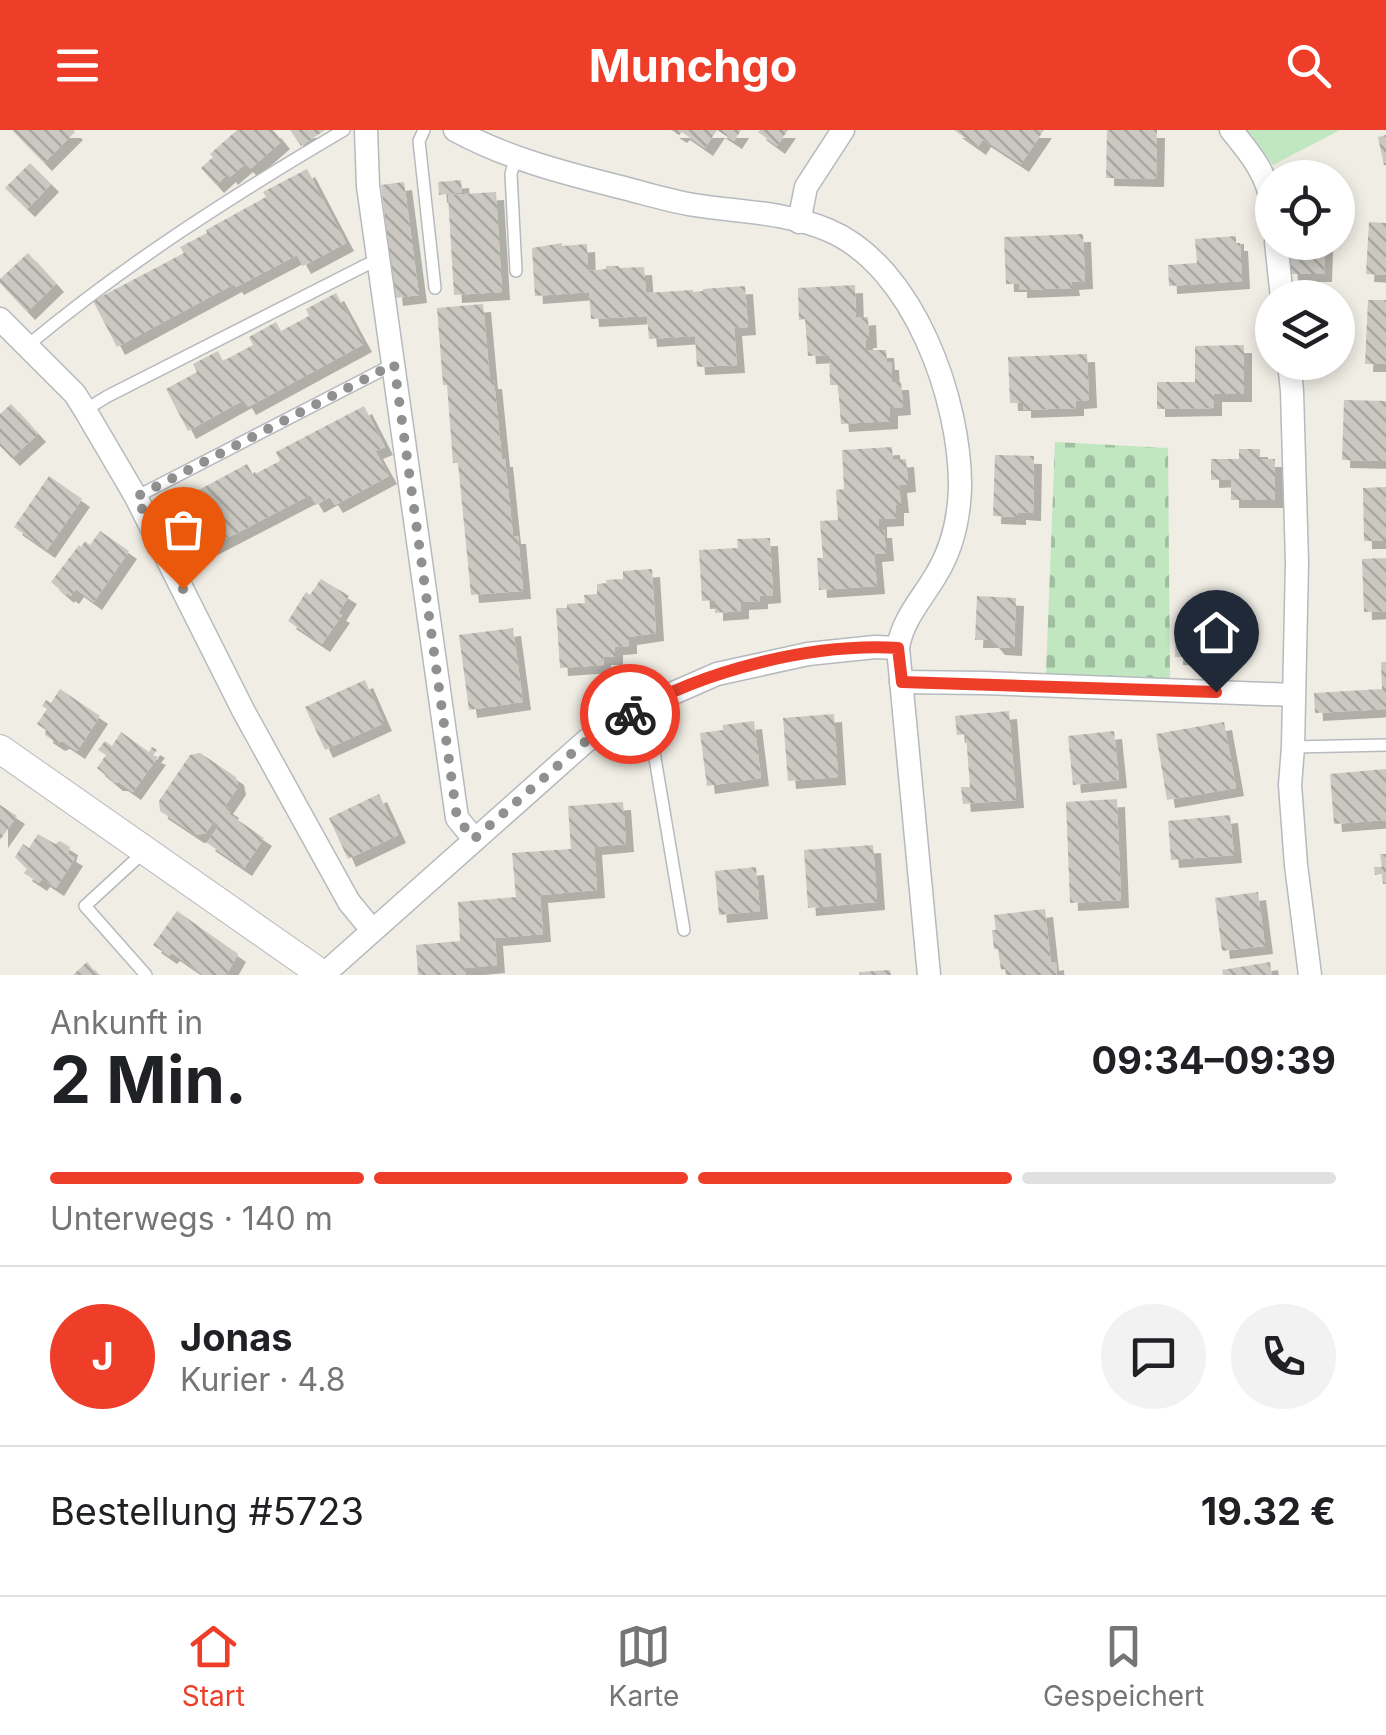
<!DOCTYPE html>
<html lang="de">
<head>
<meta charset="utf-8">
<style>
	:root { --surface:#fff; --page:#f2f2f2; --text:#202124; --muted:#757577; --line:#e0e0e0; --accent:#ee3e2a }
	body { margin:0; font-family:Inter,sans-serif; background:var(--page); color:var(--text); height:100vh; display:flex; flex-direction:column; font-size:38px; white-space:nowrap }
	* { box-sizing:border-box; margin:0 }
	p { font-size:32px; color:var(--muted) }
	.icon { flex:none; width:55px; height:55px; fill:none; stroke:currentColor; stroke-width:2; stroke-linecap:round; stroke-linejoin:round }
	.map { position:relative; height:845px; overflow:hidden }
	.details { display:flex; flex-direction:column; background:var(--surface); flex:1 }
	.details>* { flex:none }
	.buttons { position:absolute; left:1255px; top:30px; display:grid; gap:20px }
	.buttons a { display:grid; place-items:center; width:100px; height:100px; border-radius:50%; background:var(--surface); box-shadow:0 5px 15px #0003; font-size:50px }
	.pin { position:absolute; display:grid; place-items:center; width:85px; height:85px; color:#fff; margin:-102px -42px; border-radius:50% 50% 50% 0; rotate:-45deg; box-shadow:0 0 10px #0007 }
	.pin .icon { rotate:45deg }
	.courier { position:absolute; display:grid; place-items:center; width:100px; height:100px; margin:-50px; border:8px solid #ee3e2a; border-radius:50%; background:#fff; color:#222; box-shadow:0 2px 12px #0007 }
	.head em { font-style:normal; font-weight:700 }
	.head div { display:flex; flex-direction:column-reverse }
	.head { display:flex; align-items:center; justify-content:space-between; height:170px; padding:0 50px }
	h1 { font-size:65px; font-weight:700; line-height:75px }
	.bar { display:grid; grid-template-columns:repeat(4,1fr); gap:15px 10px; align-content:center; height:120px; padding:0 50px }
	.bar i { height:12px; border-radius:8px; background:var(--line) }
	.bar .active { background:var(--accent) }
	.bar p { grid-column:span 4 }
	.line { display:flex; align-items:center; gap:25px; padding:0 50px; border-top:2px solid var(--line) }
	.line div { flex:1 }
	.round { display:grid; place-items:center; flex:none; width:105px; height:105px; border-radius:52px; background:var(--page) }
	header { display:flex; justify-content:space-between; align-items:center; height:130px; padding:0 50px; background:var(--accent); color:#fff; font-size:45px; font-weight:700 }
	.tabs { display:flex; justify-content:space-around; align-items:center; height:140px; border-top:2px solid var(--line); background:var(--surface); font-size:28px; color:var(--muted) }
	.tabs a { display:grid; justify-items:center; gap:5px }
	.tabs .active { color:var(--accent) }
	.map>svg:first-child { display:block }
</style>
</head>
<body>
<header><svg class="icon" aria-label="menu" viewBox="0 0 24 24"><path d="M4 6h16M4 12h16M4 18h16"/></svg>Munchgo<svg class="icon" aria-label="search" viewBox="0 0 24 24"><circle cx="10" cy="10" r="6"/><path d="M15 15l6 6"/></svg></header>
<div class="map">
<svg width="1386" height="845" viewBox="0 0 1386 845">
	<defs>
		<pattern id="cemetery-stones" width="16" height="16" patternUnits="userSpaceOnUse" patternTransform="scale(2.5)"><rect width="16" height="16" fill="#c0e7c0"/><path d="M2 7V4a2 2 0 0 1 4 0v3zM10 15v-3a2 2 0 0 1 4 0v3z" fill="#9fbfa0"/></pattern>
		<pattern id="building-back-hatch" width="6" height="6" patternUnits="userSpaceOnUse" patternTransform="scale(2.5)"><rect width="6" height="6" fill="#cac8c1"/><path d="M-1 5l2 2M0 0l6 6M5-1l2 2" fill="none" stroke="#a7a6a0"/></pattern>
		<filter id="shadow"><feDropShadow dx="8" dy="8" stdDeviation="0" flood-color="#0004"/></filter>
	</defs>
	<rect width="100%" height="100%" fill="#efede4"/>
	<!-- cemetery -->
	<path fill="url(#cemetery-stones)" d="M1055,312l113,6 2,232 -124,-6z"/>
	<!-- green -->
	<path fill="#c0e7c0" d="M1246,0h94l-67,35z"/>
	<!-- building -->
	<g fill="url(#building-back-hatch)" filter="url(#shadow)">
		<path d="M12,0h61l2,2 -31,31z"/>
		<path d="M237,0h36l9,11 -32,28 -5,-5 -15,13 -2,-3 -12,11 -15,-17 12,-11 -3,-3z"/>
		<path d="M290,0h35l-24,16z"/>
		<path d="M671,0h46l-12,18 -23,-16 -3,3z"/>
		<path d="M717,0h24l-7,11z"/>
		<path d="M760,0h28l-11,16 -19,-14z"/>
		<path d="M954,0h90l-23,34 -38,-25 -5,8z"/>
		<path d="M1107,0h50l-1,49 -50,-1z"/>
		<path d="M1386,5v30h-2l-6,-28z"/>
		<path d="M30,33l21,21 -24,25 -22,-21z"/>
		<path d="M307,39l39,74 -43,23 -6,-11 -61,32 -2,-3 -117,63 -24,-46 91,-48 -4,-6 27,-14 -1,-3 60,-33 -3,-5z"/>
		<path d="M461,50l1,12 -23,3 -1,-13z"/>
		<path d="M404,52l15,113 -24,3 -14,-113z"/>
		<path d="M496,62l6,100 -48,3 -6,-100z"/>
		<path d="M1369,92l17,1v52l-20,-1z"/>
		<path d="M1083,104l2,47 -14,1 1,6 -53,2v-6h-13l-2,-47z"/>
		<path d="M1236,106v7h4l2,38 -73,5 -1,-21 29,-2 -2,-24z"/>
		<path d="M1288,112h37l-1,32h-34z"/>
		<path d="M562,113v3l25,-2 1,27 18,-2v-3h13v2l25,-1 2,26 47,-3v2l10,-1v-2l42,-3 3,41 -14,1 3,37 -40,2 -2,-31 -46,3 -2,-23 -56,3 -2,-27 -54,4 -3,-48z"/>
		<path d="M28,123l28,31 -29,28 -27,-29v-4z"/>
		<path d="M855,155l1,33 12,-1 1,23h-4l1,10h20l1,12h4l1,20h9l2,25 -13,1v13l-49,3 -3,-39h-8l-1,-30 -21,1 -3,-37 -6,1 -1,-32z"/>
		<path d="M336,163l28,51 -116,63 -4,-7 -56,31 -22,-42 31,-17 -4,-8 25,-13 5,10 30,-16 -4,-8 27,-15 5,9 28,-15 -3,-7z"/>
		<path d="M1368,170h18v64h-21z"/>
		<path d="M483,174l7,77h4l8,78h3l8,77h5l5,55 -52,4 -13,-132h-5l-6,-78h-4l-6,-77z"/>
		<path d="M1244,215v49h-30v14l-57,1v-27h38v-36z"/>
		<path d="M1087,224l2,46 -13,1v7l-53,2v-7h-13l-2,-46z"/>
		<path d="M1344,270l42,1v60l-44,-1z"/>
		<path d="M11,274l27,30 -26,24 -12,-12v-32z"/>
		<path d="M364,276l21,41 -10,4 14,25 -54,29 -5,-8 -14,8 -6,-10 -104,54 -26,-49 67,-36 6,11 27,-14 -4,-9z"/>
		<path d="M892,317l1,13 13,-1 2,25 -9,1 2,20h-5v13l-17,1v11h5l2,23 -12,1 3,32 -58,4 -2,-32h6l-3,-37 18,-1 -2,-30 8,-1 -2,-39z"/>
		<path d="M1239,319h21v10h15v41h-44v-21l-20,1v-21h28z"/>
		<path d="M995,325l39,1 -1,57 -15,-1v5l-25,-1z"/>
		<path d="M49,346l33,23 -35,51 -33,-23z"/>
		<path d="M1386,357v54h-22l-1,-53z"/>
		<path d="M100,401l29,20 -35,51 -18,-13 -5,7 -4,-3 -1,2 -15,-13 28,-37 2,2 4,-6 5,4z"/>
		<path d="M770,408l3,57 -13,1v5l-19,1v9l-26,2v-13l-13,1 -3,-51 39,-2 -1,-9z"/>
		<path d="M1386,428v53l-22,1 -2,-53z"/>
		<path d="M652,439l4,64 -27,4v9l-14,1v10h-12l1,8 -44,3 -4,-60h11v-4l18,-1 -1,-8 13,-1v-10l10,-1 -1,-3 17,-1v-8z"/>
		<path d="M321,449l28,17 -11,17 4,2 -20,29 -34,-23 18,-29 4,3z"/>
		<path d="M977,466l39,2 -2,50 -17,-1 -6,-7h-16z"/>
		<path d="M513,498l10,74 -54,8 -10,-75z"/>
		<path d="M1176,502l27,1 -1,25 -27,-1z"/>
		<path d="M1381,532h5v47l-71,4 -1,-20 68,-4z"/>
		<path d="M365,550l19,43 -59,27 -20,-43z"/>
		<path d="M60,559l40,27 -23,35 -15,-10 -5,2 -12,-8 1,-5 -9,-6 10,-15 -5,-3 4,-6 5,3z"/>
		<path d="M1009,581l7,89 -53,4 -2,-17h9l-4,-53 -9,1 -2,-19z"/>
		<path d="M834,584l4,63 -50,4 -5,-63z"/>
		<path d="M754,591l7,57 -54,8 -7,-53 23,-3v-5z"/>
		<path d="M1224,592l12,66 -69,12 -11,-66z"/>
		<path d="M1114,601l5,49 -46,5 -5,-49z"/>
		<path d="M121,602l28,20 3,-5 5,3 -4,5 5,2 -25,35 -13,-9h-5l-18,-15 9,-13 -8,-5 7,-9 7,5z"/>
		<path d="M200,623l36,24 2,10 -13,19 6,4 -2,4 35,24 -20,30 -37,-25 12,-18 -5,-4 -8,12 -10,2 -36,-24 -1,-10 31,-46z"/>
		<path d="M1386,639v51l-52,4 -4,-50z"/>
		<path d="M379,664l19,41 -50,24 -19,-41z"/>
		<path d="M1117,669l4,101 -51,3 -4,-101z"/>
		<path d="M623,672l3,42 -32,3 3,43 -57,5 3,39 -48,4 2,27 -32,3 1,7h-48l-2,-30 44,-4 -2,-39 58,-5 -4,-44 59,-4 -3,-43z"/>
		<path d="M0,675l17,11 -17,24z"/>
		<path d="M1230,685l4,40 -63,5 -3,-39z"/>
		<path d="M38,704l17,10 5,-3 10,6 -2,7 7,4 -19,30 -14,-9 -3,4 -15,-10 3,-4 -12,-12 8,-13 6,4z"/>
		<path d="M873,715l4,57 -69,6 -4,-58z"/>
		<path d="M1380,724h6v30h-3l-1,-10 -7,1 -1,-8h8z"/>
		<path d="M756,737l4,44 -41,4 -4,-44z"/>
		<path d="M1258,762l7,54 -43,5 -7,-53z"/>
		<path d="M1045,779l6,54 5,-1 1,13h-51l-1,-6 -4,1 -3,-21h-4l-2,-19h4l-2,-15z"/>
		<path d="M177,781l61,43 -12,21h-26l1,-2 -29,-20 -3,3 -16,-11z"/>
		<path d="M87,832l11,13h-25z"/>
		<path d="M1270,832l2,13h-49l-1,-5z"/>
		<path d="M890,840l1,5h-31l-1,-3z"/>
	</g>
	<g fill="none" stroke-linecap="round" stroke-linejoin="round">
		<defs>
			<g id="service">
				<path d="M424,0l-5,11 16,147"/>
				<path d="M516,141l-5,-97 5,-18"/>
				<path d="M27,216c98,-82 208,-152 317,-216"/>
				<path d="M85,280l23,-14 260,-132 11,-2"/>
				<path d="M136,367l258,-133"/>
				<path d="M646,575l38,225"/>
				<path d="M1293,617l93,-2"/>
				<path d="M146,720l-61,56 61,69"/>
			</g>
			<g id="minor">
				<path d="M366,0l2,56 89,632 17,21"/>
				<path d="M455,0c51,28 109,43 165,57 24,6 49,14 74,18 44,7 92,7 134,25 86,36 133,171 132,258 -1,31 -8,61 -24,87 -14,24 -34,45 -38,73l31,327"/>
				<path d="M1231,0c19,23 38,46 41,77"/>
				<path d="M799,92l7,-35 37,-57"/>
				<path d="M1276,112l6,56"/>
				<path d="M0,189l75,75 10,16 51,87 108,215 105,190 23,28"/>
				<path d="M1289,232l3,29 5,171 -4,185 -3,38 6,80 14,110"/>
				<path d="M901,552l83,1 309,12"/>
				<path d="M323,845l263,-234 60,-36 71,-31 91,-20 67,-7 23,1"/>
			</g>
			<path id="tertiary" d="M0,619l323,226"/>
		</defs>
		<!-- service casing -->
		<use href="#service" stroke="#b6babe" stroke-width="14"/>
		<!-- minor casing -->
		<use href="#minor" stroke="#b6babe" stroke-width="25"/>
		<!-- tertiary casing -->
		<use href="#tertiary" stroke="#b6babe" stroke-width="30"/>
		<!-- service -->
		<use href="#service" stroke="#fff" stroke-width="11"/>
		<!-- minor -->
		<use href="#minor" stroke="#fff" stroke-width="22"/>
		<!-- tertiary -->
		<use href="#tertiary" stroke="#fff" stroke-width="28"/>
	</g>
	<g fill="none" stroke-linecap="round" stroke-linejoin="round">
		<!-- done -->
		<path stroke="#8f9191" stroke-width="10" stroke-dasharray="0 18" d="M183,459l-47,-92 258,-133 63,454 17,21 112,-98 44,-27"/>
		<!-- route -->
		<path stroke="#ee3e2a" stroke-width="12" d="M630,584c73,-44 183,-71 268,-66l4,34 314,10"/>
	</g>
</svg>
<div class="buttons">
<a><svg class="icon" aria-label="locate" viewBox="0 0 24 24"><circle cx="12" cy="12" r="6"/><path d="M12 2v4M12 18v4M2 12h4M18 12h4"/></svg></a>
<a><svg class="icon" aria-label="layers" viewBox="0 0 24 24"><path d="M12 4l9 5-9 5-9-5zM3 14l9 5 9-5"/></svg></a>
</div>
<div class="pin" style="left:183px;top:459px;background:#ea580c"><svg class="icon" aria-label="bag" viewBox="0 0 24 24"><path d="M5 8h14l-1 12H6zM9 8a3 3 0 0 1 6 0"/></svg></div>
<div class="pin" style="left:1216px;top:562px;background:#1f2937"><svg class="icon" aria-label="home" viewBox="0 0 24 24"><path d="M3 11l9-7 9 7M6 9v11h12V9"/></svg></div>
<div class="courier" style="left:630px;top:584px"><svg class="icon" aria-label="bike" viewBox="0 0 24 24"><circle cx="6" cy="16" r="4"/><circle cx="18" cy="16" r="4"/><path d="M6 16l4-8h5l3 8M10 8l3 8H6M13 5h3"/></svg></div>
</div>
<section class="details">
<div class="head"><div><h1>2 Min.</h1><p>Ankunft in</p></div><em>09:34–09:39</em></div>
<div class="bar"><i class="active"></i><i class="active"></i><i class="active"></i><i></i><p>Unterwegs · 140 m</p></div>
<div class="line" style="height:180px"><b class="round" style="background:var(--accent);color:#fff">J</b><div><b>Jonas</b><p>Kurier · 4.8</p></div><a class="round"><svg class="icon" aria-label="chat" viewBox="0 0 24 24"><path d="M4 5h16v11H9l-5 4z"/></svg></a><a class="round"><svg class="icon" aria-label="phone" viewBox="0 0 24 24"><path d="M5 4h4l2 5-3 2q2 4 5 5l2-3 5 2v4C11 20 4 13 5 4z"/></svg></a></div>
<div class="line" style="height:130px"><div>Bestellung #5723</div><b>19.32 €</b></div>
</section>
<nav class="tabs">
<a class="active"><svg class="icon" aria-label="home" viewBox="0 0 24 24"><path d="M3 11l9-7 9 7M6 9v11h12V9"/></svg>Start</a>
<a><svg class="icon" aria-label="map" viewBox="0 0 24 24"><path d="M3 6l6-2 6 2 6-2v14l-6 2-6-2-6 2zM9 4v14M15 6v14"/></svg>Karte</a>
<a><svg class="icon" aria-label="saved" viewBox="0 0 24 24"><path d="M7 4h10v16l-5-4-5 4z"/></svg>Gespeichert</a>
</nav>
</body>
</html>
